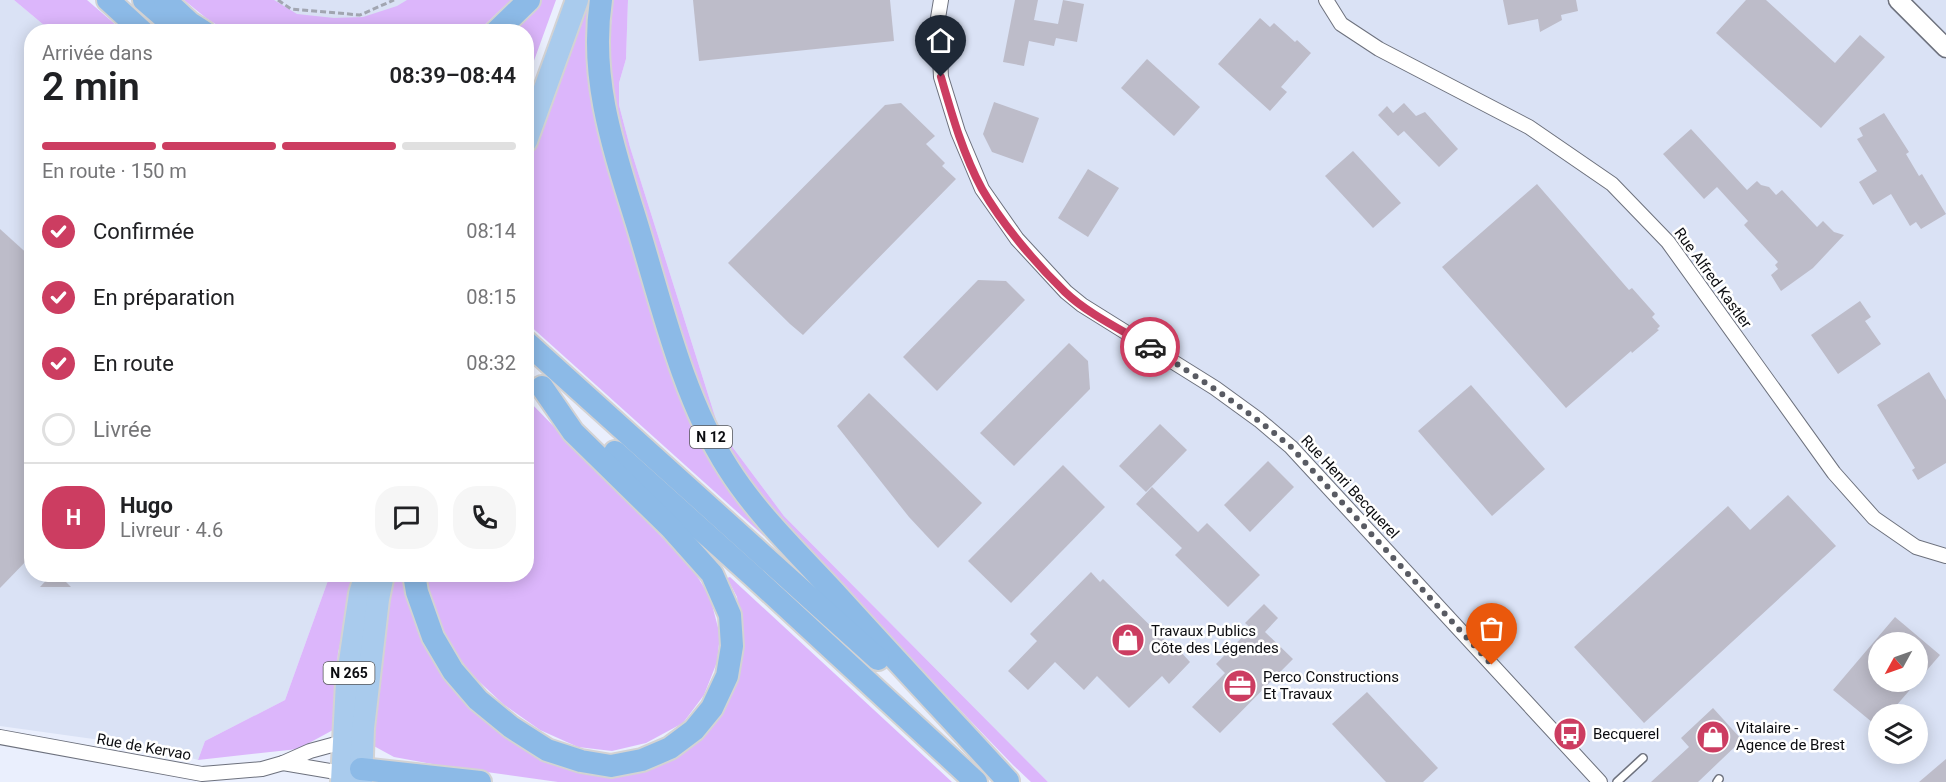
<!DOCTYPE html>
<html lang="fr">
<head>
<meta charset="utf-8">
<style>
	:root { --surface:#fff; --page:#f6f6f6; --text:#202124; --muted:#757577; --line:#e0e0e0; --accent:#cc3d61 }
	body { margin:0; font-family:Roboto,sans-serif; background:var(--page); color:var(--text); height:100vh; display:flex; flex-direction:column; font-size:22px; white-space:nowrap }
	* { box-sizing:border-box; margin:0 }
	p { font-size:20px; color:var(--muted) }
	.icon { flex:none; width:33px; height:33px; fill:none; stroke:currentColor; stroke-width:2; stroke-linecap:round; stroke-linejoin:round }
	.map { position:relative; flex:1; overflow:hidden }
	.drawer { position:absolute; left:24px; top:24px; width:510px; height:558px; display:flex; flex-direction:column; background:var(--surface); border-radius:24px; box-shadow:0 3px 15px #0003 }
	.drawer>* { flex:none }
	.needle { width:39px; rotate:230deg }
	.fabs { position:absolute; left:1868px; top:632px; display:grid; gap:12px }
	.fabs a { display:grid; place-items:center; width:60px; height:60px; border-radius:50%; background:var(--surface); box-shadow:0 3px 15px #0003; font-size:30px }
	.pin { position:absolute; display:grid; place-items:center; width:51px; height:51px; color:#fff; margin:-62px -26px; border-radius:50% 50% 50% 0; rotate:-45deg; box-shadow:0 0 6px #0007 }
	.pin .icon { rotate:45deg }
	.courier { position:absolute; display:grid; place-items:center; width:60px; height:60px; margin:-30px; border:4px solid #cc3d61; border-radius:50%; background:#fff; color:#222; box-shadow:0 2px 8px #0007 }
	.summary em { font-style:normal; font-weight:600 }
	.summary div { display:flex; flex-direction:column-reverse }
	.summary { display:flex; align-items:center; justify-content:space-between; height:102px; padding:0 18px }
	h1 { font-size:39px; font-weight:600; line-height:45px }
	.bar { display:grid; grid-template-columns:repeat(4,1fr); gap:9px 6px; align-content:center; height:72px; padding:0 18px }
	.bar i { height:8px; border-radius:4px; background:var(--line) }
	.bar .current { background:var(--accent) }
	.bar p { grid-column:span 4 }
	.line { display:flex; align-items:center; gap:15px; padding:0 18px; border-top:2px solid var(--line) }
	.line div { flex:1 }
	.round { display:grid; place-items:center; flex:none; width:63px; height:63px; border-radius:24px; background:var(--page) }
	ol { padding:0 18px; list-style:none }
	li { display:flex; align-items:center; gap:18px; height:66px }
	li p { margin-inline-start:auto }
	li .icon { padding:6px; border-radius:50%; background:var(--accent); color:#fff; stroke-width:4 }
	li:last-child { color:var(--muted) }
	li i { width:33px; height:33px; border:3px solid var(--line); border-radius:50% }
	.map>svg:first-child { display:block }
</style>
</head>
<body>
<div class="map">
<svg width="1946" height="782" viewBox="0 0 1946 782">
	<rect width="100%" height="100%" fill="#eaeffd"/>
	<!-- built -->
	<g fill="#dae2f5" fill-rule="evenodd">
		<path d="M0,0h14l37,31 -19,1v542l298,1 -45,125 -80,41 -7,19 -40,-12 -158,-22z"/>
		<path d="M194,0h301l-50,32 -214,-1z"/>
		<path d="M628,0h1318v782h-898l-264,-266 -65,-87 -89,-282 -11,-42v-22l7,-24zM1878,642h39v39h-39zM1878,714h39v39h-39z"/>
	</g>
	<!-- green -->
	<g fill="#dcb6fb">
		<path d="M14,0h73l36,31h-72z"/>
		<path d="M184,0h90l23,14 37,4 29,-1 34,-11 10,-6h104l-33,31 -250,1 -22,-14z"/>
		<path d="M533,0h23l-29,80 -1,-48h-24z"/>
		<path d="M579,0h15l-3,39 85,332 93,158 -5,7 -237,-213 -1,-160 4,-17z"/>
		<path d="M613,0h15l-2,59 -7,24v22l11,42 89,282 65,87 264,266h-17l-18,-17 -135,-140 -144,-158 -48,-101 -80,-276z"/>
		<path d="M527,399l165,169 18,29 10,38 -3,27 -13,33 -21,28 -37,20 -34,8 -34,-4 -38,-17 -37,-26 -33,-31 -32,-45 -15,-53 103,-1z"/>
		<path d="M330,575h27l-19,78 -5,77 -35,19 -100,11 7,-19 80,-41z"/>
		<path d="M388,575h17l27,75 139,116 131,-32 35,-53 6,-41 -6,-43 -10,-19 3,-1 222,205h-394l-115,-16 -49,-9 -22,-12z"/>
	</g>
	<!-- building -->
	<g fill="#bdbcc9" fill-rule="evenodd">
		<path d="M693,0h197l4,41 -195,20z"/>
		<path d="M1015,0h23l-4,20 24,4 5,-24 21,4 -7,38 -21,-4 -2,8 -25,-5 -5,25 -21,-4z"/>
		<path d="M1503,0h73l2,11 -17,4 1,5 -22,12 -2,-13 -30,6z"/>
		<path d="M1746,0h20l69,63 25,-28 25,22 -64,71 -105,-95z"/>
		<path d="M1260,18l10,9 4,-4 21,19 2,-2 14,13 -30,34 6,5 -17,19 -52,-47z"/>
		<path d="M1147,59l53,48 -26,29 -53,-48z"/>
		<path d="M994,102l45,16 -16,45 -31,-11 -9,-18z"/>
		<path d="M901,103l34,33 -9,8 19,19 -3,3 14,13 -153,156 -13,-11 -62,-61 157,-158z"/>
		<path d="M1404,103l12,13 9,-4 33,37 -19,18 -35,-36 -6,5 -20,-21 9,-9 6,7z"/>
		<path d="M1884,113l25,39 -3,2 13,22 3,-2 24,40 -25,15 -5,-7 -6,4 -19,-32 -18,11 -14,-23 18,-11 -20,-32 6,-3 -4,-8z"/>
		<path d="M1691,129l56,61 10,-9 4,4 8,2 7,8 6,-5 35,37 6,-6 11,11 10,3 -31,33 -32,23 -10,-16 7,-6 -3,-4 3,-3 -34,-37 4,-4 -31,-34 -13,12 -41,-45z"/>
		<path d="M1353,151l48,52 -28,25 -48,-52z"/>
		<path d="M1088,169l31,19 -31,49 -30,-19z"/>
		<path d="M1537,184l92,106 3,-2 23,26 -3,3 8,9 -3,3 2,1 -27,23 -1,-2 -65,57 -124,-141z"/>
		<path d="M0,229l32,29v297l-32,33z"/>
		<path d="M978,280l28,1 19,19 -88,91 -34,-34z"/>
		<path d="M1860,301l11,16 -6,4 16,23 -43,30 -27,-39z"/>
		<path d="M1069,343l19,18 2,28 -76,77 -34,-33z"/>
		<path d="M1929,372l17,28v63l-28,17 -6,-10 3,-2 -38,-63z"/>
		<path d="M1471,385l74,84 -53,47 -74,-85z"/>
		<path d="M869,393l113,110 -44,45 -29,-31 -72,-91z"/>
		<path d="M1160,424l27,26 -41,42 -27,-26z"/>
		<path d="M1268,461l26,26 -44,45 -26,-27z"/>
		<path d="M1063,465l42,42 -94,96 -43,-42z"/>
		<path d="M1152,487l46,45 9,-9 53,52 -32,32 -53,-52 7,-7 -46,-44z"/>
		<path d="M1788,495l48,51 -192,177 -70,-76 154,-141 22,24z"/>
		<path d="M1091,572l9,10 3,-3 75,74 2,-2 10,11 -21,22 -7,-8 -33,32 -32,-32 -13,14 -29,-28 -27,28 -20,-19 29,-30 -7,-7z"/>
		<path d="M52,574h6l13,13h-31z"/>
		<path d="M1264,604l14,14 -13,14 28,27 -73,74 -28,-26 33,-34 -9,-9 35,-36 -6,-5z"/>
		<path d="M1895,617l45,38 -51,59h-11v13l-45,-37zM1878,642h39v39h-39z"/>
		<path d="M1367,692l71,76 -15,14h-37l-54,-58z"/>
		<path d="M1713,708l29,32 -44,42h-47l38,-35 -8,-9z"/>
		<path d="M1946,759v23h-27z"/>
	</g>
	<g fill="none" stroke-linecap="round" stroke-linejoin="round">
		<defs>
			<g id="service">
				<path d="M1617,782l26,-24"/>
				<path d="M1717,782l2,-3"/>
			</g>
			<g id="minor">
				<path d="M941,0l-3,18 3,59 17,55 24,57 35,50 49,53 16,13 133,83 44,32 32,27 309,335"/>
				<path d="M1326,0l15,24 38,25 150,78 83,57 56,58 166,231 40,45 42,29 30,9"/>
				<path d="M0,737l202,37 60,-5 21,-6 27,-12 33,-9 5,6"/>
				<path d="M283,763l59,10 7,-3"/>
			</g>
			<path id="tertiary" d="M1898,0l48,48"/>
			<g id="primary">
				<path d="M526,141l51,-141"/>
				<path d="M342,782l5,-100 13,-88 6,-20"/>
				<path d="M361,782l2,-54 15,-129 5,-25"/>
			</g>
			<g id="trunk">
				<path d="M108,0l35,32"/>
				<path d="M144,0l30,26"/>
				<path d="M165,0l25,23 14,9"/>
				<path d="M601,0c-12,79 13,150 36,224 24,78 46,174 91,244 29,46 70,85 107,125 57,63 115,125 173,188"/>
				<path d="M496,32l33,-32"/>
				<path d="M526,342l352,317"/>
				<path d="M615,452l139,125 222,205"/>
				<path d="M414,574l3,18 16,45 20,34 25,29 33,27 36,23 34,11 30,5 31,-6 28,-12 24,-18 18,-22 15,-32 5,-30 -2,-31 -18,-41 -41,-46 -98,-96 -31,-45"/>
				<path d="M361,769l119,13"/>
			</g>
		</defs>
		<!-- service casing -->
		<use href="#service" stroke="#6d717d" stroke-width="10"/>
		<!-- minor casing -->
		<use href="#minor" stroke="#6d717d" stroke-width="16"/>
		<!-- tertiary casing -->
		<use href="#tertiary" stroke="#6d717d" stroke-width="21"/>
		<!-- primary casing -->
		<use href="#primary" stroke="#d3d3d4" stroke-width="26"/>
		<!-- trunk casing -->
		<use href="#trunk" stroke="#d3d3d4" stroke-width="26"/>
		<!-- path -->
		<path stroke="#a2a6b1" stroke-width="3" stroke-dasharray="6 3" stroke-linecap="butt" d="M278,0l13,9 69,6 34,-15"/>
		<!-- service -->
		<use href="#service" stroke="#fff" stroke-width="7"/>
		<!-- minor -->
		<use href="#minor" stroke="#fff" stroke-width="14"/>
		<!-- tertiary -->
		<use href="#tertiary" stroke="#fff" stroke-width="18"/>
		<!-- primary -->
		<use href="#primary" stroke="#a9cbed" stroke-width="22"/>
		<!-- trunk -->
		<use href="#trunk" stroke="#8cbae7" stroke-width="22"/>
	</g>
	<g fill="none" stroke-linecap="round" stroke-linejoin="round">
		<!-- done -->
		<path stroke="#595b63" stroke-width="6" stroke-dasharray="0 10.8" d="M1150,347c51,32 95,61 141,100l201,218"/>
		<!-- route -->
		<path stroke="#cc3d61" stroke-width="8" d="M941,77c11,38 22,77 41,112 20,35 54,75 83,103 23,22 57,38 85,55"/>
	</g>
	<!-- icons -->
	<defs>
		<symbol id="shop-disc" viewBox="-11 -11 22 22"><circle r="9.5" fill="#cc3d61" stroke="#fff"/><path d="M-5-2.5h2.3a2.7 3.5 0 0 1 5.4 0H5L5.5 6h-11ZM-1.5-2.5h3a1.5 2.3 0 0 0-3 0Z" fill="#fff"/></symbol>
		<symbol id="office-disc" viewBox="-11 -11 22 22"><circle r="9.5" fill="#cc3d61" stroke="#fff"/><path d="M-6-3h4V-5.5h4V-3h4V5H-6ZM-1-4.5V-3h2v-1.5ZM-6 0V1H6V0Z" fill="#fff"/></symbol>
		<symbol id="bus-disc" viewBox="-11 -11 22 22"><circle r="9.5" fill="#cc3d61" stroke="#fff"/><path d="M-5-6H5V4H4V6H2V4H-2V6H-4V4H-5ZM-3.5-4V0h7V-4ZM-3.5 1.2v1.5H-2V1.2ZM2 1.2v1.5H3.5V1.2Z" fill="#fff"/></symbol>
	</defs>
	<g fill-rule="evenodd">
		<use href="#shop-disc" x="1109" y="621" width="38" height="38"/>
		<use href="#office-disc" x="1221" y="667" width="38" height="38"/>
		<use href="#bus-disc" x="1551" y="715" width="38" height="38"/>
		<use href="#shop-disc" x="1694" y="718" width="38" height="38"/>
	</g>
	<g text-anchor="middle" stroke-width="5" stroke-linejoin="round" paint-order="stroke">
		<!-- shield labels -->
		<g fill="#fff" stroke="#545558" stroke-width="1.5">
			<rect x="690" y="426" width="42" height="22" rx="4.5"/>
			<rect x="323.5" y="662" width="51" height="22" rx="4.5"/>
		</g>
		<g font-size="14" font-weight="bold" fill="#0b0c10">
			<text x="711" y="442">N 12</text>
			<text x="349" y="678">N 265</text>
		</g>
		<!-- street labels -->
		<g font-size="15" fill="#0b0c10" stroke="#fff">
			<text transform="translate(1713 278) rotate(54)" y="5">Rue Alfred Kastler</text>
			<text transform="translate(1350 487) rotate(47)" y="5">Rue Henri Becquerel</text>
			<text transform="translate(144 747) rotate(10)" y="5">Rue de Kervao</text>
		</g>
		<!-- poi labels -->
		<g font-size="15" fill="#0b0c10" stroke="#fff" text-anchor="start">
			<text x="1151" y="636">Travaux Publics<tspan x="1151" dy="17">Côte des Légendes</tspan></text>
			<text x="1263" y="682">Perco Constructions<tspan x="1263" dy="17">Et Travaux</tspan></text>
			<text x="1736" y="733">Vitalaire -<tspan x="1736" dy="17">Agence de Brest</tspan></text>
			<text x="1593" y="739">Becquerel</text>
		</g>
	</g>
</svg>
<div class="fabs">
<a><svg class="needle" viewBox="-14 -14 28 28"><path d="M0-13l5 13h-10z" fill="#e53935"/><path d="M0 13l5-13h-10z" fill="#757577"/></svg></a>
<a><svg class="icon" aria-label="layers" viewBox="0 0 24 24"><path d="M12 4l9 5-9 5-9-5zM3 14l9 5 9-5"/></svg></a>
</div>
<div class="pin" style="left:1492px;top:665px;background:#ea580c"><svg class="icon" aria-label="bag" viewBox="0 0 24 24"><path d="M5 8h14l-1 12H6zM9 8a3 3 0 0 1 6 0"/></svg></div>
<div class="pin" style="left:941px;top:77px;background:#1f2937"><svg class="icon" aria-label="home" viewBox="0 0 24 24"><path d="M3 11l9-7 9 7M6 9v11h12V9"/></svg></div>
<div class="courier" style="left:1150px;top:347px"><svg class="icon" aria-label="car" viewBox="0 0 24 24"><path d="M5 17H2v-5l4-1 3-4h7l3 4 3 1v5h-3M9 17h6M6 11h13"/><circle cx="7" cy="17" r="2"/><circle cx="17" cy="17" r="2"/></svg></div>
<section class="drawer">
<div class="summary"><div><h1>2 min</h1><p>Arrivée dans</p></div><em>08:39–08:44</em></div>
<div class="bar"><i class="current"></i><i class="current"></i><i class="current"></i><i></i><p>En route · 150 m</p></div>
<ol>
<li><svg class="icon" aria-label="check" viewBox="0 0 24 24"><path d="M5 12l5 5 9-10"/></svg>Confirmée<p>08:14</p></li>
<li><svg class="icon" aria-label="check" viewBox="0 0 24 24"><path d="M5 12l5 5 9-10"/></svg>En préparation<p>08:15</p></li>
<li><svg class="icon" aria-label="check" viewBox="0 0 24 24"><path d="M5 12l5 5 9-10"/></svg>En route<p>08:32</p></li>
<li><i></i>Livrée</li>
</ol>
<div class="line" style="height:108px"><b class="round" style="background:var(--accent);color:#fff">H</b><div><b>Hugo</b><p>Livreur · 4.6</p></div><a class="round"><svg class="icon" aria-label="chat" viewBox="0 0 24 24"><path d="M4 5h16v11H9l-5 4z"/></svg></a><a class="round"><svg class="icon" aria-label="phone" viewBox="0 0 24 24"><path d="M5 4h4l2 5-3 2q2 4 5 5l2-3 5 2v4C11 20 4 13 5 4z"/></svg></a></div>
</section>
</div>
</body>
</html>
